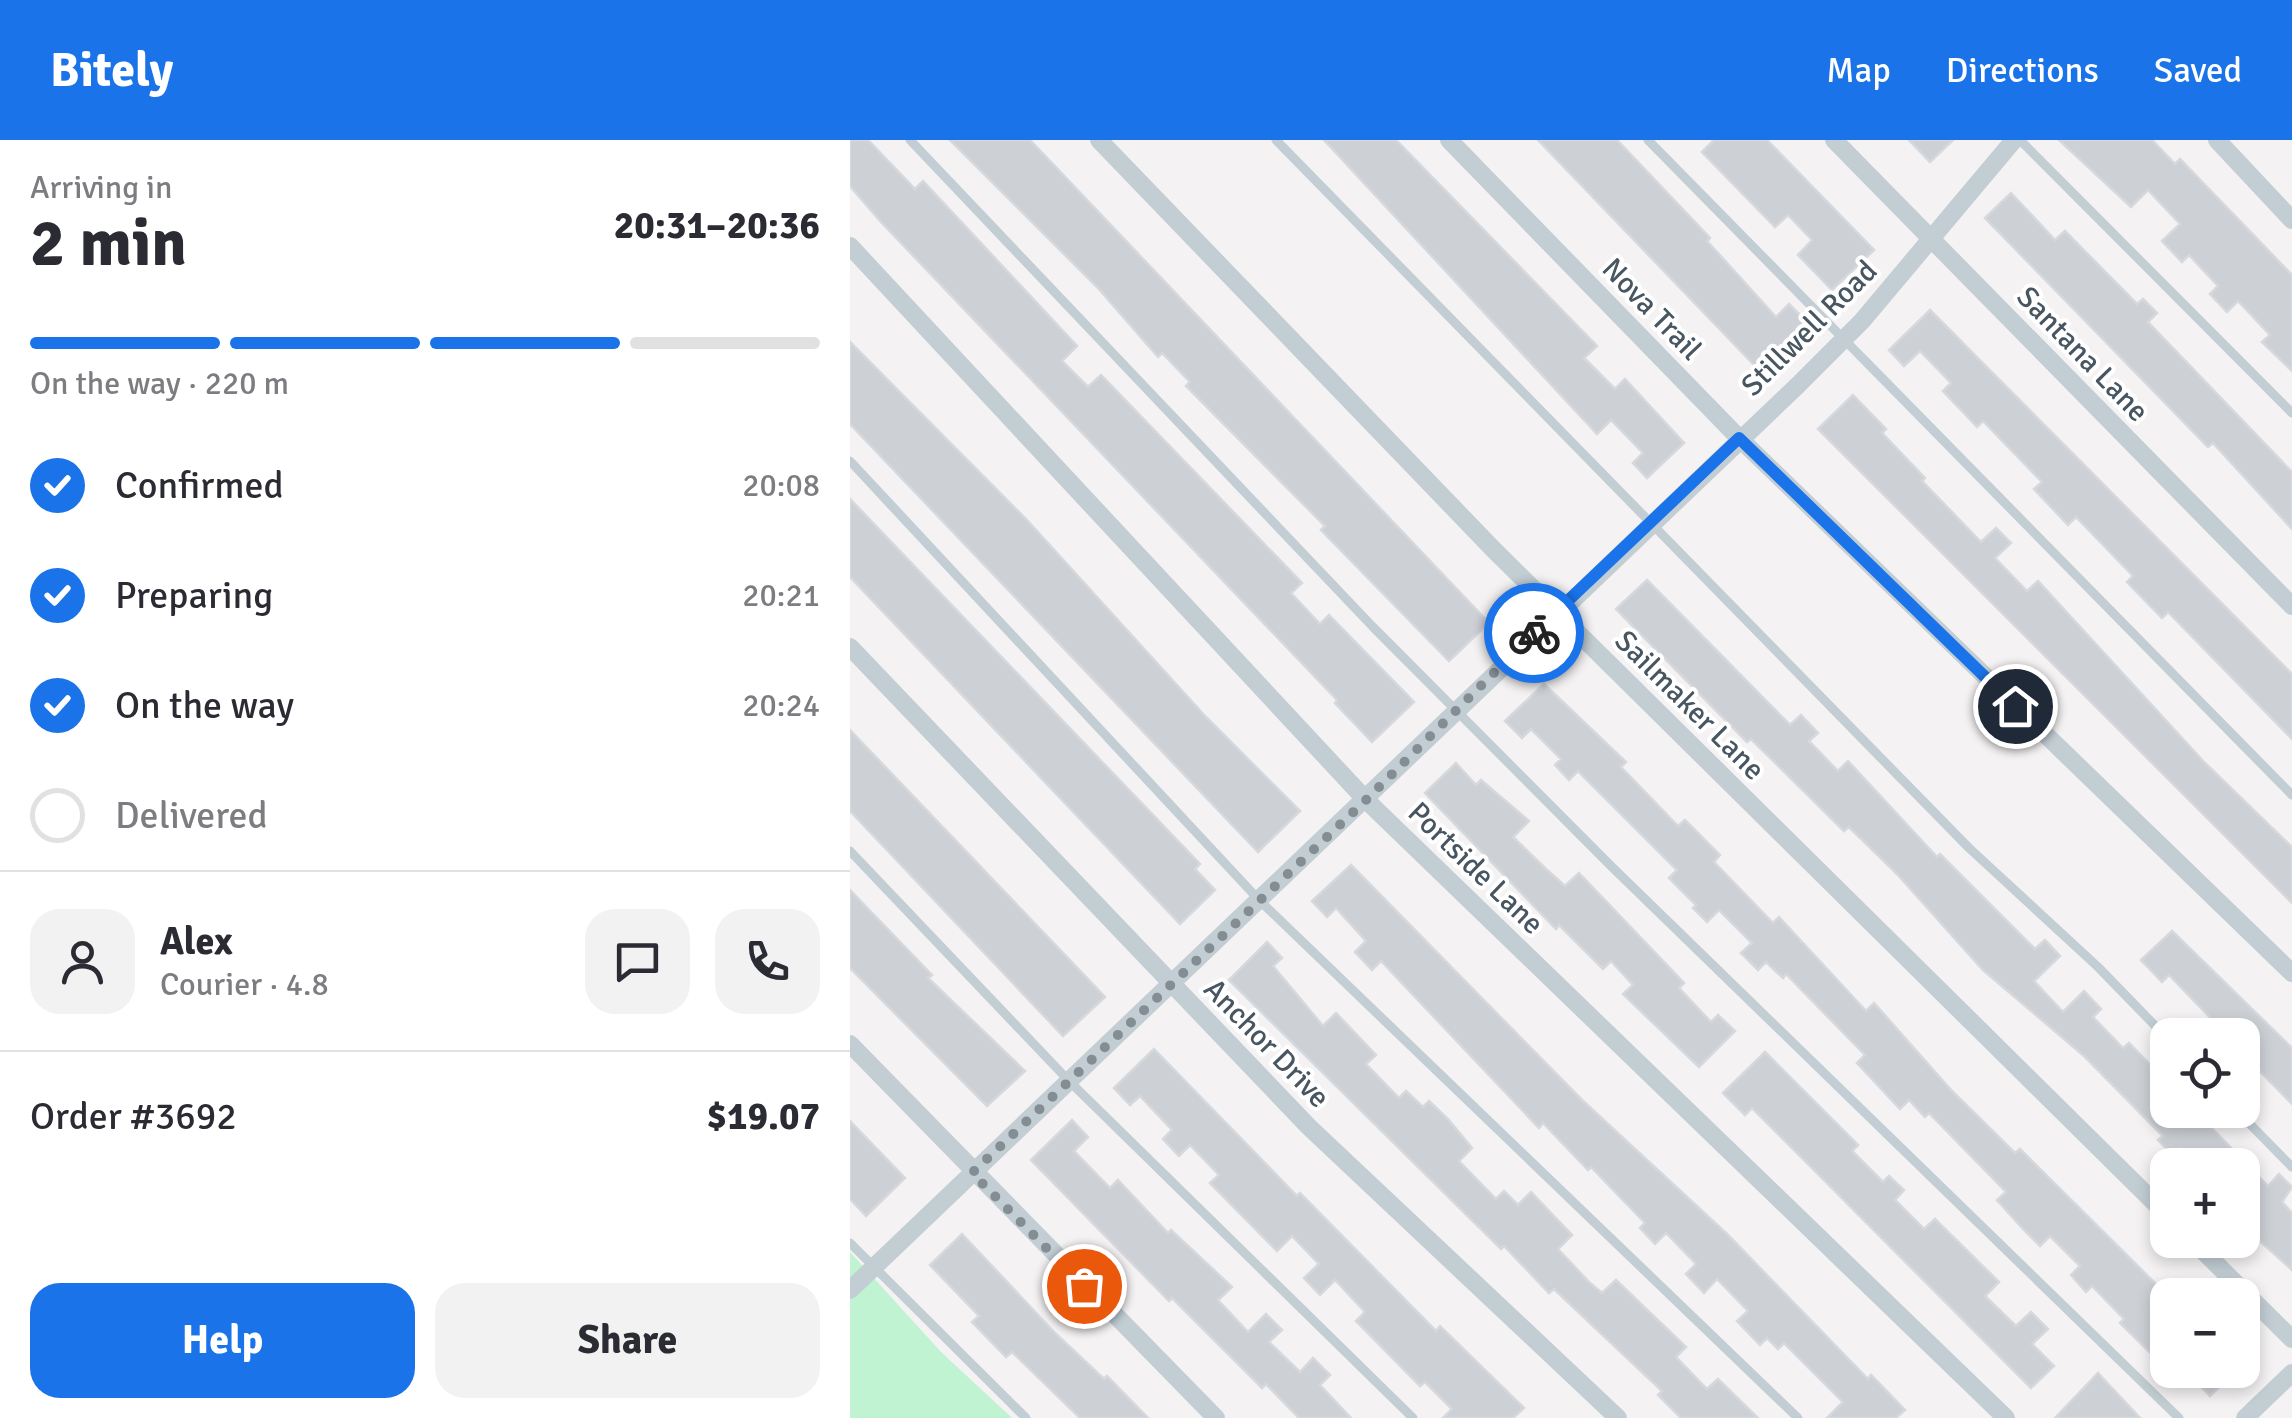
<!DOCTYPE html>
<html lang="en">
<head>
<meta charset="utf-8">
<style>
	:root { --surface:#fff; --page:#f2f2f3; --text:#2b2b33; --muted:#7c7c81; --line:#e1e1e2; --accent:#1a73e8 }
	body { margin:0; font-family:Signika,sans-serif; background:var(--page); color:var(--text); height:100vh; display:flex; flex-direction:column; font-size:38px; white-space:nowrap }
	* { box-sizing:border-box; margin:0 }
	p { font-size:32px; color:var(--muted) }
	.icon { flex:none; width:55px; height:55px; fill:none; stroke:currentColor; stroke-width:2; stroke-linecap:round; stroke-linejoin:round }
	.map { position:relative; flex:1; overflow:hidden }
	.side { display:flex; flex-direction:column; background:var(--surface); width:850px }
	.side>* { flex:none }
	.controls { position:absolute; left:1300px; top:878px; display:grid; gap:20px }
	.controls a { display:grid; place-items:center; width:110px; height:110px; border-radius:20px; background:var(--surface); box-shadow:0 5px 15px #0003; font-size:50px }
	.pin { position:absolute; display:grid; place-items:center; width:85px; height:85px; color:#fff; margin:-42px; border:5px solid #fff; border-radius:50%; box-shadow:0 2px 10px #0007 }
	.courier { position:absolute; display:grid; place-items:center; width:100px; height:100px; margin:-50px; border:8px solid #1a73e8; border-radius:50%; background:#fff; color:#222; box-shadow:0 2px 12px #0007 }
	.overview em { font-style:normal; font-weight:700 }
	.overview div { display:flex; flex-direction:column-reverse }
	.overview { display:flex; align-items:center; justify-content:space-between; height:170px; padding:0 30px }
	h1 { font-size:65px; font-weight:700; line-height:75px }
	.bar { display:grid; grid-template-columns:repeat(4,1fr); gap:15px 10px; align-content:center; height:120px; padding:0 30px }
	.bar i { height:12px; border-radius:8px; background:var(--line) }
	.bar .selected { background:var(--accent) }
	.bar p { grid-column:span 4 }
	.line { display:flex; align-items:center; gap:25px; padding:0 30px; border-top:2px solid var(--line) }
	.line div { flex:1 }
	.round { display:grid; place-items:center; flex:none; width:105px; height:105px; border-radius:30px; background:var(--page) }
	ol { padding:0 30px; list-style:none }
	li { display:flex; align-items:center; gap:30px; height:110px }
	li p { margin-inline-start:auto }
	li .icon { padding:10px; border-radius:50%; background:var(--accent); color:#fff; stroke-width:4 }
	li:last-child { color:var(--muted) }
	li i { width:55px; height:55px; border:5px solid var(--line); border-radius:50% }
	.button { display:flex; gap:20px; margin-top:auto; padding:20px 30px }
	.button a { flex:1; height:115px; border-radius:30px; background:var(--accent); color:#fff; font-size:40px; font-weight:700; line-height:115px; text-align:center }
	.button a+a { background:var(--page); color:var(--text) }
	header { display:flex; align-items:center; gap:60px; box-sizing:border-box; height:140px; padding:0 50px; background:var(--accent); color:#fff }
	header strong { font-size:48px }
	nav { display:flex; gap:55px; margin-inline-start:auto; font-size:35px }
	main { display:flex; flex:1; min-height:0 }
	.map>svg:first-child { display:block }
</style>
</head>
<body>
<header>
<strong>Bitely</strong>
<nav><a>Map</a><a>Directions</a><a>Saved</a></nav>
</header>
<main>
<section class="side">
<div class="overview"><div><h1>2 min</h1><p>Arriving in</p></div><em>20:31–20:36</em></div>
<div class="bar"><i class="selected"></i><i class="selected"></i><i class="selected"></i><i></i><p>On the way · 220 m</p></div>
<ol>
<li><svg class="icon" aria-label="check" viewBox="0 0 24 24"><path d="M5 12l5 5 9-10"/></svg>Confirmed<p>20:08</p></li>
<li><svg class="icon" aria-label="check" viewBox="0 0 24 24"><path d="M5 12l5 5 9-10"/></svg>Preparing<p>20:21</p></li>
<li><svg class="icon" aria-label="check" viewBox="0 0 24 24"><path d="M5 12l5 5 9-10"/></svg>On the way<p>20:24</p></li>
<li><i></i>Delivered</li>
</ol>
<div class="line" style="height:180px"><a class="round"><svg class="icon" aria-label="person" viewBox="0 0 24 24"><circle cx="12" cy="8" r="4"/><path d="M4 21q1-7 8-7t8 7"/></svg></a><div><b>Alex</b><p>Courier · 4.8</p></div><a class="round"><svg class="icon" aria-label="chat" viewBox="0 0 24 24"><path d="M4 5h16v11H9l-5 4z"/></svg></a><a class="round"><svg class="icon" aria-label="phone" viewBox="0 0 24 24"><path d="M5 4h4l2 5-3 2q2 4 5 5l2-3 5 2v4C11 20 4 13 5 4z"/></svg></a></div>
<div class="line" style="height:130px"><div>Order #3692</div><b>$19.07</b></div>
<div class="button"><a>Help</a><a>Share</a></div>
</section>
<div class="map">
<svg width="1442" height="1278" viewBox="0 0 1442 1278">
	<rect width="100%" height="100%" fill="#f4f2f2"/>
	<!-- green -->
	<path fill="#bff3d1" d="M0,1112l91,100 71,66h-162z"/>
	<!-- building -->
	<g fill="#cdd1d6" stroke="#d5d8dd" stroke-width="2.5">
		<path d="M0,0h18l47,49 8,-8 154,165 -15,15 26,26 13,-12 201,208 -11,10 29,31 9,-9 85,87 -42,40 -37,-39 2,-3 -456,-478 -31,-36z"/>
		<path d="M100,0h80l459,483 -40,38 -128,-131 4,-4 -139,-140 4,-4 -28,-29 -4,4 -60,-69z"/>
		<path d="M474,0h72l201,206 -13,12 31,31 10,-10 59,64 -37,35 -14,-15 10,-10 -32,-33 -14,14z"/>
		<path d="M688,0h79l93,98 -3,3 69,76 13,-13 17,17 -49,47z"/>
		<path d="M864,0h53l107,110 -42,40 -34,-35 14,-15 -24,-25 -13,12 -73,-75z"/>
		<path d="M1059,0h44l-23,22z"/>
		<path d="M1209,0h93l23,24 5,-5 112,116v96l-30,-29 8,-7 -32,-34 -11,11 -17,-18 8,-8 -29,-31 -7,7 -20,-21 18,-17 -32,-34 -17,17z"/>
		<path d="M1161,53l44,47 10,-9 72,73 6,-5 14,14 -9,9 144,150v57l-79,-86 -5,4 -223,-229z"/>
		<path d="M1080,170l362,364v65l-124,-127 -6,6 -35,-36 6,-6 -57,-59 -8,8 -34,-36 8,-7 -59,-61 -6,6 -34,-36 8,-8 -31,-32 -16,15 -15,-16z"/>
		<path d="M0,202l177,178 179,197 94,94 -42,41 -408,-428z"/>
		<path d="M1003,255l33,34 -4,4 43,45 -3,3 59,61 15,-14 15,15 -16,15 32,33 11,-10 167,182 87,84v56l-474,-474z"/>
		<path d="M0,359l350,365 -5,5 20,21 -35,34 -330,-347z"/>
		<path d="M797,440l143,145 11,-10 17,18 -9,8 29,30 10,-10 89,96 3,-3 95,95 10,-9 15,16 -26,25 29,31 21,-21 17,18 -8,8 30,31 6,-5 39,40v27h53l-14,13 61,63 11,-12 13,13 -10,15 10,11v57l-50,-45v-60h-44l-17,-17 -8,8 -15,-16 5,-4 -79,-80 -101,-86 -86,-96 -48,-47 -5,4 -93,-92 -4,3 -131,-133z"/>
		<path d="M694,544l82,78 -5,5 57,59 7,-6 35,35 -6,7 59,61 6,-6 87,94 8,-8 78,88 63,62 5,-4 148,147v74l-48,-47 4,-4 -32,-33 -6,6 -15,-17 9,-9 -30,-30 -10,10 -18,-18 -25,-28 9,-8 -77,-79 -4,4 -16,-17 -9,9 -43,-46 8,-8 -79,-81 -3,4 -17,-16 -8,8 -17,-17 11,-10 -33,-33 -12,12 -14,-14 3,-3 -27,-27 8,-8 -99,-99 -9,9 -14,-15 6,-6 -30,-30 -9,9 -17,-17z"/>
		<path d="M0,590l255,267 -42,39 -213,-225z"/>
		<path d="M606,623l20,22 5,-5 48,41 -16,16 33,32 19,17 14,-13 105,110 -5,5 32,34 7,-7 17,16 -36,36 -76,-73 10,-9 -22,-24 -8,8 -44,-44 -3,4 -131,-136z"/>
		<path d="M501,725l231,235 145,134 141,145 3,-4 34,35 -9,8h-69l16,-16 -59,-59 -6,6 -11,-11 -7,7 -23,-24 11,-10 -31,-32 -13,14 -18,-19 10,-10 -30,-31 -11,11 -15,-16 5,-5 -54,-56 -3,3 -45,-47 -4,5 -158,-167 -9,9 -17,-18 11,-11 -30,-33 -9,9 -15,-16z"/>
		<path d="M0,750l82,85 -4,3 97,93 -38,35 -137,-138z"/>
		<path d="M1322,791l120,117v56l-50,-51v-18h-15l-58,-60 -7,7 -21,-22z"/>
		<path d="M417,802l15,16 -9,8 50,60 13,-13 40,42 -10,9 33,34 7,-7 17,16 6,-6 19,18 24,29 -13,13 37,38 8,-8 14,14 13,-13 41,43 -14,14 31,33 13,11 14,-13 70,67 -10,10 31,32 11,-10 40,39h-77l-23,-23 4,-4 -108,-102 -5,4 -45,-47 -3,3 -272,-269z"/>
		<path d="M304,909l143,147 3,-3 136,138 4,-5 84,82 -11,10h-70l9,-9 -27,-27 -5,4 -64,-65 9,-9 -30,-32 -15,15 -16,-17 15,-14 -27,-28 -15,15 -67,-68 9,-8 -29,-30 -11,11 -16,-17 9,-9 -32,-34 -10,9 -16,-17z"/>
		<path d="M915,912l93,93 -6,6 31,31 6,-6 15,14 -9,10 29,29 11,-10 64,63 -14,14 31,30 15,-14 17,17 -16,15 22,22 -23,22 -279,-280 -7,7 -22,-22z"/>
		<path d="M222,980l16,17 -14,14 36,37 8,-8 50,53 3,-3 61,57 -14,13 30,32 18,-18 16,16 -13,12 31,30 13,-14 17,17 -10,10 31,33h-52l-33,-34 -4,4 -90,-90 -3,3 -138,-141z"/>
		<path d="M0,981l55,57 -39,38 -16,-17z"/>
		<path d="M112,1094l93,99 49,46 3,-3 41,42h-68l-68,-66 -6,5 -34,-35 7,-6 -49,-51z"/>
		<path d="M1335,1230h52l-27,26z"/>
		<path d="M1248,1233l42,45h-85z"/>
	</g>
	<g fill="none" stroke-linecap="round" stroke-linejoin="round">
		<!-- lane -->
		<g stroke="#c2cdd4" stroke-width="9">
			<path d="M60,0l463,487 239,240 567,551"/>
			<path d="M426,0l693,708 129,119 70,72"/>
			<path d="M798,0l644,655"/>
			<path d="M1170,0l272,273"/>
			<path d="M0,321l410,440 538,517"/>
			<path d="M0,711l219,230 344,337"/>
			<path d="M1386,970l56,57"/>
			<path d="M0,1103l176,175"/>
		</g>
		<!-- street -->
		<g stroke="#c2cdd4" stroke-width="18">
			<path d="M249,0l394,409 675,667"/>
			<path d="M599,0l290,298 553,535"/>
			<path d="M984,0l458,466"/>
			<path d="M1367,0l75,80"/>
			<path d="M0,106l516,554 640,618"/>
			<path d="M0,507l459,480 309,291"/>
			<path d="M0,904l366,374"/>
			<path d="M1342,1100l100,99"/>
			<path d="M0,1150l947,-904 65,-65 152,-181"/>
			<path d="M1395,1278l47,-45"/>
		</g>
	</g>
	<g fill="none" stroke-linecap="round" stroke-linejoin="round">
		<!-- done -->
		<path stroke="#848d94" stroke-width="10" stroke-dasharray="0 18" d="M234,1146l-112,-113 394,-373 168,-167"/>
		<!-- route -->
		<path stroke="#1a73e8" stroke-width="12" d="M684,493l205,-195 276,268"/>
	</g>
	<g text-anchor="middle" stroke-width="8" stroke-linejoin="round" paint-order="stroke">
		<!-- street labels -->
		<g font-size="30" fill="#485661" stroke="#fff">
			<text transform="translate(802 169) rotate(46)" y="10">Nova Trail</text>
			<text transform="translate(959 188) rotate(-45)" y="10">Stillwell Road</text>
			<text transform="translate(1233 214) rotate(46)" y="10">Santana Lane</text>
			<text transform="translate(840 565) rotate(45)" y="10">Sailmaker Lane</text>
			<text transform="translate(626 728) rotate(44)" y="10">Portside Lane</text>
			<text transform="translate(417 903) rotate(46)" y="10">Anchor Drive</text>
		</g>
	</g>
</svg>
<div class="controls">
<a><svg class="icon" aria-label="locate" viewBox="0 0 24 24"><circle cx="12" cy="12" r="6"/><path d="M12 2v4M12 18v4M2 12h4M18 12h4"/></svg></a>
<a>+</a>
<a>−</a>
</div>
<div class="pin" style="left:234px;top:1146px;background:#ea580c"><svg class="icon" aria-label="bag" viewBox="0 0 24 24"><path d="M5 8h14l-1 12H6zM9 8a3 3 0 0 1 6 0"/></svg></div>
<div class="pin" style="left:1165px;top:566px;background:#1f2937"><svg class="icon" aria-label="home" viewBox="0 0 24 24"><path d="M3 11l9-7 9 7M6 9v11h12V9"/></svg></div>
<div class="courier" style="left:684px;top:493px"><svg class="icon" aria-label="bike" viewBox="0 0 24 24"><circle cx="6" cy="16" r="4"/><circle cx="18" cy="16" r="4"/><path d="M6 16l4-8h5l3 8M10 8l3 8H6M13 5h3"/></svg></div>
</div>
</main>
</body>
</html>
